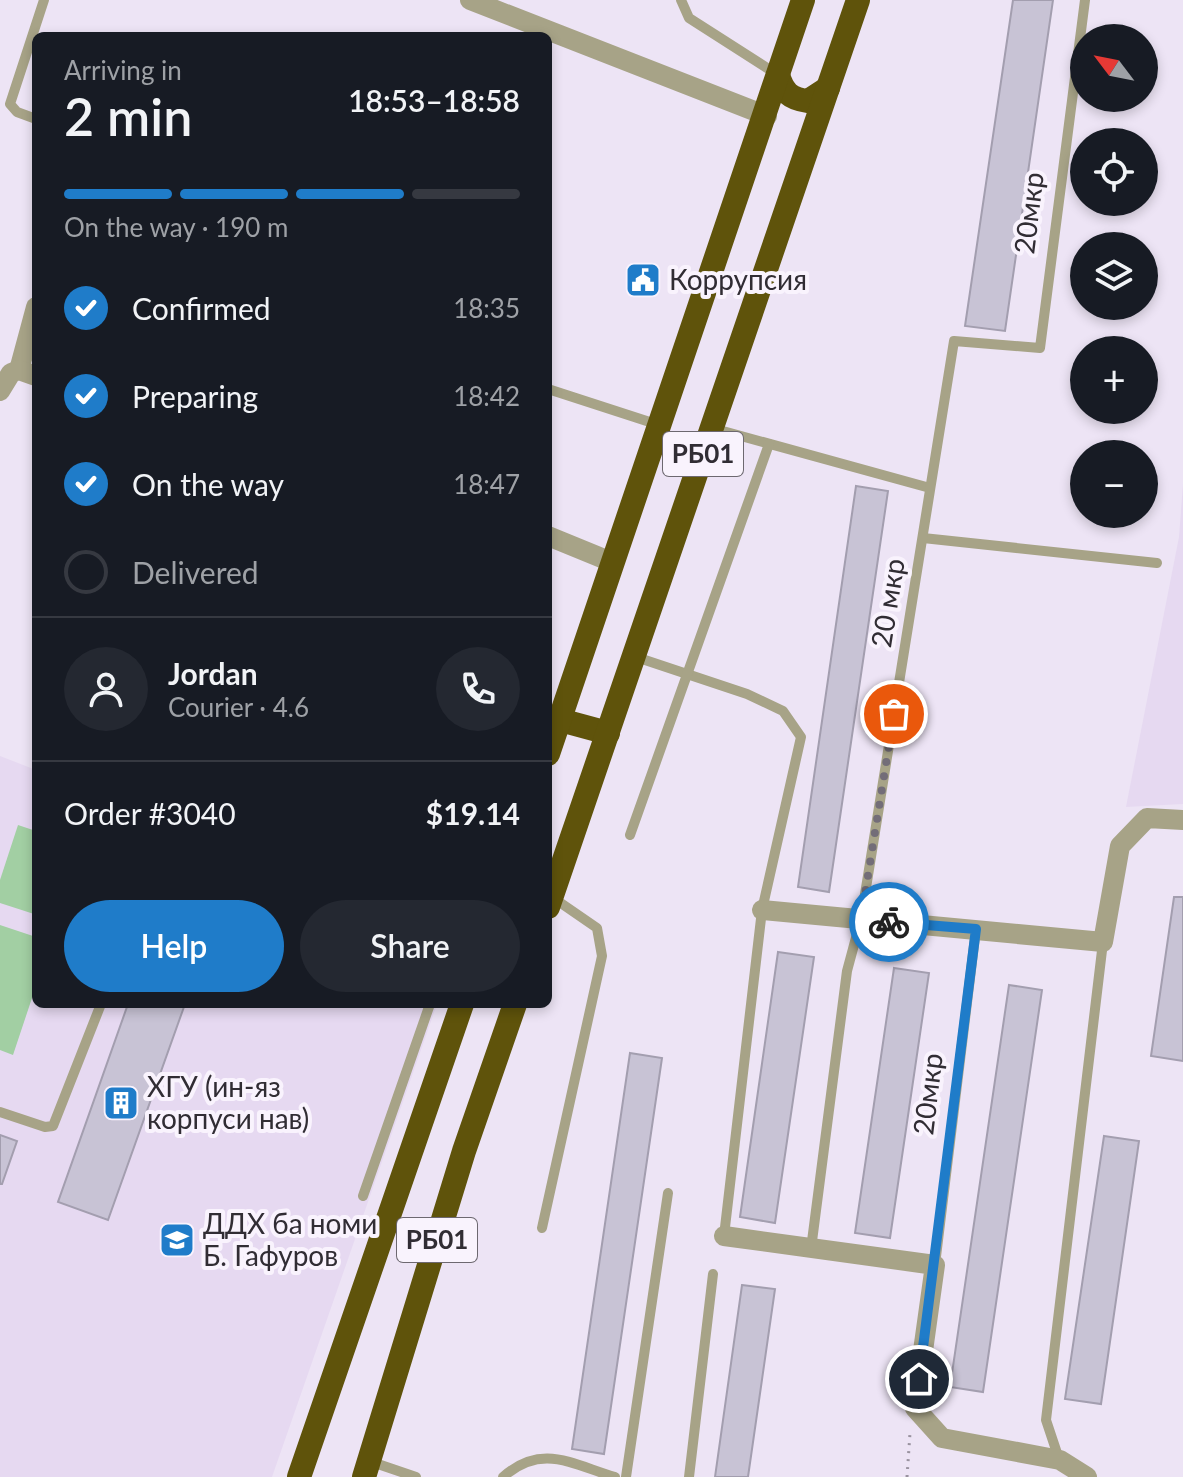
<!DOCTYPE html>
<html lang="en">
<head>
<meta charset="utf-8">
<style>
	:root { --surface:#171b24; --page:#242831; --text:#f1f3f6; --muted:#9ea1a6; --line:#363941; --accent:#1f7cc9 }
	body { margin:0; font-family:Lato,sans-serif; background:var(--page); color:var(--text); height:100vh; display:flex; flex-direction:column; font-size:30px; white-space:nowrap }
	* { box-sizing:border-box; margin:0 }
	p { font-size:26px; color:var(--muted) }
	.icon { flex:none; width:44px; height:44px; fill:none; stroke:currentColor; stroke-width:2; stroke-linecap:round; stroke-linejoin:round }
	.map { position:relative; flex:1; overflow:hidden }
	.details { position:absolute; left:32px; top:32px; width:520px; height:976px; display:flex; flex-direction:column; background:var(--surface); border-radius:12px; box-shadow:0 4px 12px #0003 }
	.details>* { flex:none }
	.needle { width:52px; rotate:302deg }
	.tools { position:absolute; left:1070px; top:24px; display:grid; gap:16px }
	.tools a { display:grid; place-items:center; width:88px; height:88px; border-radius:50%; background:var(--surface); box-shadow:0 4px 12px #0003; font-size:40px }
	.pin { position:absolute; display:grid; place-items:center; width:68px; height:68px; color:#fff; margin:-34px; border:4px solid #fff; border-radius:50%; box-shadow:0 2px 8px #0007 }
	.courier { position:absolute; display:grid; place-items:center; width:80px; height:80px; margin:-40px; border:6px solid #1f7cc9; border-radius:50%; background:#fff; color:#222; box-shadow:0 2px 10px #0007 }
	.headline em { font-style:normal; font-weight:600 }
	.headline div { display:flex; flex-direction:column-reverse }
	.headline { display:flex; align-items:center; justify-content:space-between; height:136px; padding:0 32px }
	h1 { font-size:52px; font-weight:600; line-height:60px }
	.bar { display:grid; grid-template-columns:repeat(4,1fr); gap:12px 8px; align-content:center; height:96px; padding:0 32px }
	.bar i { height:10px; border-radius:6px; background:var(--line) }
	.bar .on { background:var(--accent) }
	.bar p { grid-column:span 4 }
	.line { display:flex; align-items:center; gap:20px; padding:0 32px; border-top:2px solid var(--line) }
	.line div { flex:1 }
	.round { display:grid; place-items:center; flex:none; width:84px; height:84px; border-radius:42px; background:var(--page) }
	ol { padding:0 32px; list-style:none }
	li { display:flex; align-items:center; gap:24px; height:88px }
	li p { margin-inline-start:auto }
	li .icon { padding:8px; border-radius:50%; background:var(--accent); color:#fff; stroke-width:4 }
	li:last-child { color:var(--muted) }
	li i { width:44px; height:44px; border:4px solid var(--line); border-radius:50% }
	.cta { display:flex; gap:16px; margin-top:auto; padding:16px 32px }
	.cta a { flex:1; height:92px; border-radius:48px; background:var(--accent); color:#fff; font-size:32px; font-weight:600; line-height:92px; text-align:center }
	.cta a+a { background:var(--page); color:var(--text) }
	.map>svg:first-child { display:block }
</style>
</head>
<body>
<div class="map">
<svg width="1183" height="1477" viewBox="0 0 1183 1477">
	<rect width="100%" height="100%" fill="#ede4f5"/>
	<!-- built -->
	<g fill="#e6d9f1">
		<path d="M1183,484v320l-57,3 53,-270z"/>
		<path d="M0,756l36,14v234h401l-165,473h-272z"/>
	</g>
	<!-- green -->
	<g fill="#a2cfa3">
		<path d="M18,825l18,6 -2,83 -34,-11v-23z"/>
		<path d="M0,925l36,12v49l-23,69 -13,-5z"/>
	</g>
	<!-- building -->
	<g fill="#c8c3d5" stroke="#a39eaf" stroke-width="2">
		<path d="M1013,0h40l-48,331 -40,-5z"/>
		<path d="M856,486l32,5 -59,401 -31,-5z"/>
		<path d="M1174,897h9v164l-32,-5z"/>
		<path d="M778,952l36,5 -39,266 -35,-6z"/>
		<path d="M894,968l35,5 -39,265 -35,-5z"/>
		<path d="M1009,985l33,5 -59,402 -33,-5z"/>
		<path d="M128,1004h57l-77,216 -50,-18z"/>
		<path d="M630,1053l32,5 -58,396 -32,-5z"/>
		<path d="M0,1135l17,6 -15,43h-2z"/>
		<path d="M1104,1136l35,5 -38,263 -36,-5z"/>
		<path d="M742,1285l33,4 -27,188h-33z"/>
	</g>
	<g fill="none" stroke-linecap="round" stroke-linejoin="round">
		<!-- path -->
		<path stroke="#99929f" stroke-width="3" stroke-dasharray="2 6" stroke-linecap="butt" d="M907,1477l3,-44"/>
		<!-- lane -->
		<g stroke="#a7a387" stroke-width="10">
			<path d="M681,0l8,18 89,57"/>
			<path d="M36,119l-19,-7 -7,-8 34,-104"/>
			<path d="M548,389l111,36"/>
			<path d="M712,428l218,60"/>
			<path d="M923,538l234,25"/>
			<path d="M633,656l114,38 36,17 18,26 -39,173 -38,326"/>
			<path d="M630,835l139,-391"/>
			<path d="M0,1112l45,15 8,-1 48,-122"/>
			<path d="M363,1196l67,-192"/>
			<path d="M542,1228l60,-272 -5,-28 -45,-31"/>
			<path d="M811,1249l36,-278 14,-52 93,-578 86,7 45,-348"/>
			<path d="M935,1265l41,-336"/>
			<path d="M1059,1459l-13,-39 57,-478"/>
			<path d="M369,1461l47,16"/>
			<path d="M503,1477c39,-34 68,-13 112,0"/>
			<path d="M626,1477l42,-284"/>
			<path d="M689,1477l24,-203"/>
		</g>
		<!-- street -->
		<g stroke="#a7a387" stroke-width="20">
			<path d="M470,0l297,116"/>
			<path d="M19,370l17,-63"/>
			<path d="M0,391l11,-18 8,-3 17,6"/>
			<path d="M548,536l66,27"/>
			<path d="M762,910l341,32 17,-96 27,-28 36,2"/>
			<path d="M724,1236l211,29 -20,143 27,30 118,22 27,17"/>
		</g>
		<!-- highway -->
		<g stroke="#5f530b" stroke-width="24">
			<path d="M778,75c5,17 12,24 30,26l20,-13"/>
			<path d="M560,720l48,13"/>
			<path d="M548,754l255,-754"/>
			<path d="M548,907l310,-907"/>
			<path d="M299,1477l163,-473"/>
			<path d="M364,1477l100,-326 51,-147"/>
		</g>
	</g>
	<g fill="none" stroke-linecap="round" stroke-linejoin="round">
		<!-- done -->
		<path stroke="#736d78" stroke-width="8" stroke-dasharray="0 14.4" d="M889,922l-28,-3 33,-205"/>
		<!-- route -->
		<path stroke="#1f7cc9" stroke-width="10" d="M889,922l87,7 -57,450"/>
	</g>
	<!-- icons -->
	<defs>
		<symbol id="civic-square" viewBox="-11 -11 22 22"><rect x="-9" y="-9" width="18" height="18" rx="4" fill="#1f7cc9" stroke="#f9f3fd"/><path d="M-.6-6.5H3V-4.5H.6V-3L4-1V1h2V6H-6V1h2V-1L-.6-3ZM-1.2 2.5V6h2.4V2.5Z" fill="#fff"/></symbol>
		<symbol id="building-square" viewBox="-11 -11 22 22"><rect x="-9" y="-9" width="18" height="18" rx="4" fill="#1f7cc9" stroke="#f9f3fd"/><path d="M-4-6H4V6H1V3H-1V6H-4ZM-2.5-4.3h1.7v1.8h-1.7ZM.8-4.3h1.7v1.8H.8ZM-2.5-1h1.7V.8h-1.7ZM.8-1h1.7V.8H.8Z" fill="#fff"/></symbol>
		<symbol id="university-square" viewBox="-11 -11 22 22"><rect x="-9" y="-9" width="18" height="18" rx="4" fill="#1f7cc9" stroke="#f9f3fd"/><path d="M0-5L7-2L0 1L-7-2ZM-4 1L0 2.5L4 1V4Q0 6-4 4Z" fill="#fff"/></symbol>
	</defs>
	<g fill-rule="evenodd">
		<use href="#civic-square" x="623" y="260" width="40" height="40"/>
		<use href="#building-square" x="101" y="1083" width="40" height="40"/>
		<use href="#university-square" x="157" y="1220" width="40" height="40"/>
	</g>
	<g text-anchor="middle" stroke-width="8" stroke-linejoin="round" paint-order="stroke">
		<!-- shield labels -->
		<g fill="#f9f3fd" stroke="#6d6870" stroke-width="2">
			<rect x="663" y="432" width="80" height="44" rx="6"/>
			<rect x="397" y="1218" width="80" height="44" rx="6"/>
		</g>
		<g font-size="26" font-weight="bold" fill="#312d34">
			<text x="703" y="463">РБ01</text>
			<text x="437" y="1249">РБ01</text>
		</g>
		<!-- street labels -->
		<g font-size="28" fill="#312d34" stroke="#f9f3fd">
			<text transform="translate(1029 213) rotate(-83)" y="10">20мкр</text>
			<text transform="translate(888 603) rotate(-81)" y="10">20 мкр</text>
			<text transform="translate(928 1094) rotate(-83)" y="10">20мкр</text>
		</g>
		<!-- poi labels -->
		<g font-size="28" fill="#312d34" stroke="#f9f3fd" text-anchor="start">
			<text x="669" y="290">Коррупсия</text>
			<text x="147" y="1097">ХГУ (ин-яз<tspan x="147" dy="32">корпуси нав)</tspan></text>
			<text x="203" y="1234">ДДХ ба номи<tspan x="203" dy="32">Б. Гафуров</tspan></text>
		</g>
	</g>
</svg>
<div class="tools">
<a><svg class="needle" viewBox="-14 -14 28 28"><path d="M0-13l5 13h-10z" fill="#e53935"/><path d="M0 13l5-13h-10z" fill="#9ea1a6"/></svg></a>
<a><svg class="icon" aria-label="locate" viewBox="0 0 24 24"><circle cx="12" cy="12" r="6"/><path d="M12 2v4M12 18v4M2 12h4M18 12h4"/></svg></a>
<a><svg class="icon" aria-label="layers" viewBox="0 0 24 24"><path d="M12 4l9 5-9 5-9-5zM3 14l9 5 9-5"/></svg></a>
<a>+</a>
<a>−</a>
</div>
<div class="pin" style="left:894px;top:714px;background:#ea580c"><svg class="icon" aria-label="bag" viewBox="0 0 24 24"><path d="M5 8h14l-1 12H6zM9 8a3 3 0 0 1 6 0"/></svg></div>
<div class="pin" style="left:919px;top:1379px;background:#1f2937"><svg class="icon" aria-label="home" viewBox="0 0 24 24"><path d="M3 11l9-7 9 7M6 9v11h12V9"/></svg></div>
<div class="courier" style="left:889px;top:922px"><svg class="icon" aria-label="bike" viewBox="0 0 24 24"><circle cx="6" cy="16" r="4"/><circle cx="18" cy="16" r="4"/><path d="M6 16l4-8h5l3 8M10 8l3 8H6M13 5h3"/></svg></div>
<section class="details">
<div class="headline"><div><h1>2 min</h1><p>Arriving in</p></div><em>18:53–18:58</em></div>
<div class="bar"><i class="on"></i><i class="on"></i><i class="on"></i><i></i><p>On the way · 190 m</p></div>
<ol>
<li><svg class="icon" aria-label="check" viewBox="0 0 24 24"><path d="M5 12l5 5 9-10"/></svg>Confirmed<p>18:35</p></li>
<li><svg class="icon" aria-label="check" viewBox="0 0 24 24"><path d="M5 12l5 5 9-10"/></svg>Preparing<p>18:42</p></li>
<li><svg class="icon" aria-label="check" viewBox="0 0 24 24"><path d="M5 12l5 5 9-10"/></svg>On the way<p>18:47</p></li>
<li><i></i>Delivered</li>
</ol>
<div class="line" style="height:144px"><a class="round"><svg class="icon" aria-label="person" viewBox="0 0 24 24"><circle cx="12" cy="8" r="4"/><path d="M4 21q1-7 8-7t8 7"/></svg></a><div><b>Jordan</b><p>Courier · 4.6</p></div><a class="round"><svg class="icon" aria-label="phone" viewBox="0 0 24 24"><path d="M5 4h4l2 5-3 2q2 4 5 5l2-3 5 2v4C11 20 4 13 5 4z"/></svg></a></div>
<div class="line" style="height:104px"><div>Order #3040</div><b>$19.14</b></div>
<div class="cta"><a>Help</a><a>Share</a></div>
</section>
</div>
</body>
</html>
